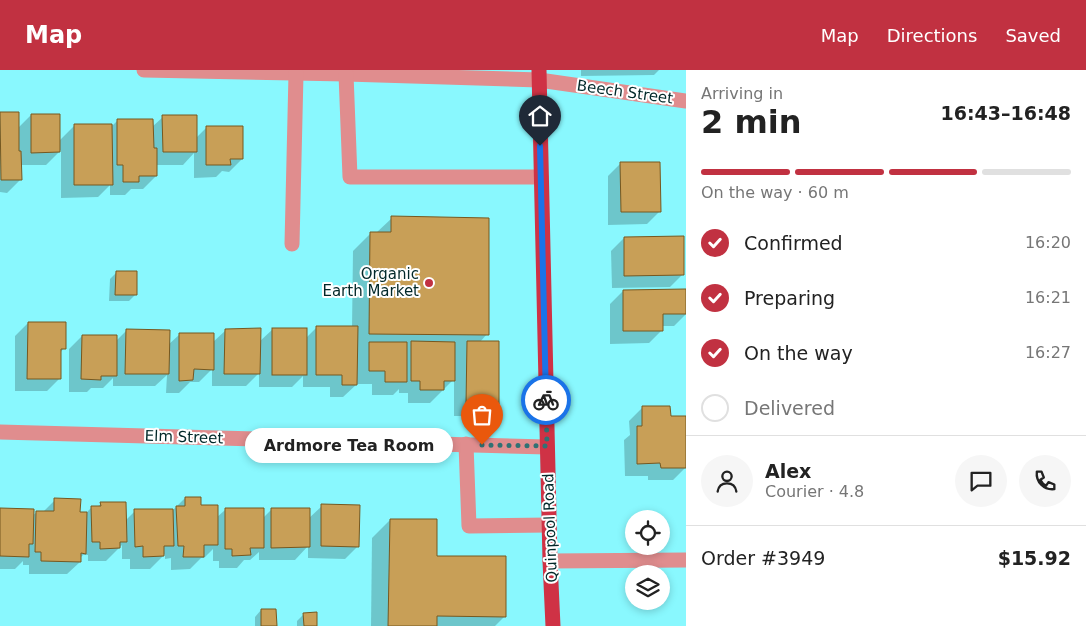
<!DOCTYPE html>
<html lang="en">
<head>
<meta charset="utf-8">
<style>
	:root { --surface:#fff; --page:#f6f6f6; --text:#222; --muted:#767676; --line:#e0e0e0; --accent:#c13141 }
	body { margin:0; font-family:"DejaVu Sans",sans-serif; background:var(--page); color:var(--text); height:100vh; display:flex; flex-direction:column; font-size:19px; white-space:nowrap }
	* { box-sizing:border-box; margin:0 }
	p { font-size:16px; color:var(--muted) }
	.icon { flex:none; width:28px; height:28px; fill:none; stroke:currentColor; stroke-width:2; stroke-linecap:round; stroke-linejoin:round }
	.map { position:relative; flex:1; overflow:hidden }
	.side { display:flex; flex-direction:column; background:var(--surface); width:400px }
	.side>* { flex:none }
	.tools { position:absolute; left:625px; top:440px; display:grid; gap:10px }
	.tools a { display:grid; place-items:center; width:45px; height:45px; border-radius:50%; background:var(--surface); box-shadow:0 2px 8px #0003; font-size:25px }
	.pin { position:absolute; display:grid; place-items:center; width:42px; height:42px; color:#fff; margin:-51px -21px; border-radius:50% 50% 50% 0; rotate:-45deg; box-shadow:0 0 5px #0007 }
	.pin .icon { rotate:45deg }
	.courier { position:absolute; display:grid; place-items:center; width:50px; height:50px; margin:-25px; border:4px solid #1a73e8; border-radius:50%; background:#fff; color:#222; box-shadow:0 1px 6px #0007 }
	.bubble { position:absolute; height:35px; border-radius:18px; background:var(--surface); box-shadow:0 2px 8px #0003; font-size:16px; font-weight:700; line-height:35px; text-align:center }
	.head em { font-style:normal; font-weight:700 }
	.head div { display:flex; flex-direction:column-reverse }
	.head { display:flex; align-items:center; justify-content:space-between; height:85px; padding:0 15px }
	h1 { font-size:32px; font-weight:700; line-height:38px }
	.bar { display:grid; grid-template-columns:repeat(4,1fr); gap:8px 5px; align-content:center; height:60px; padding:0 15px }
	.bar i { height:6px; border-radius:4px; background:var(--line) }
	.bar .on { background:var(--accent) }
	.bar p { grid-column:span 4 }
	.line { display:flex; align-items:center; gap:12px; padding:0 15px; border-top:1px solid var(--line) }
	.line div { flex:1 }
	.round { display:grid; place-items:center; flex:none; width:52px; height:52px; border-radius:26px; background:var(--page) }
	ol { padding:0 15px; list-style:none }
	li { display:flex; align-items:center; gap:15px; height:55px }
	li p { margin-inline-start:auto }
	li .icon { padding:5px; border-radius:50%; background:var(--accent); color:#fff; stroke-width:4 }
	li:last-child { color:var(--muted) }
	li i { width:28px; height:28px; border:2px solid var(--line); border-radius:50% }
	header { display:flex; align-items:center; gap:30px; box-sizing:border-box; height:70px; padding:0 25px; background:var(--accent); color:#fff }
	header strong { font-size:24px }
	nav { display:flex; gap:28px; margin-inline-start:auto; font-size:18px }
	main { display:flex; flex:1; min-height:0 }
	.map>svg:first-child { display:block }
</style>
</head>
<body>
<header>
<strong>Map</strong>
<nav><a>Map</a><a>Directions</a><a>Saved</a></nav>
</header>
<main>
<div class="map">
<svg width="686" height="556" viewBox="0 0 686 556">
	<rect width="100%" height="100%" fill="#89f8fe"/>
	<!-- shadow -->
	<g fill="#0003">
		<path d="M581,0h78l-5,5 -73,1z"/>
		<path d="M0,44h17v15l14,-14 28,26 15,-15 39,-1 5,-5 34,7 11,-10 33,21 11,-11 35,32 -13,13 -7,-1 -6,6 -22,1v-25l-11,12h-27v11l-13,13h-12l-6,6h-15v-10l-12,12 -37,1v-48l-15,15h-26v15l-13,13 -7,-1z"/>
		<path d="M621,93l39,48 -13,13 -39,1v-49z"/>
		<path d="M392,148l95,116 -7,8 18,61 -13,13h-31v-37l-24,24h-22v-10h-9v-4l-6,6h-21v-11h-15l-14,13h-13v-10h-27v-11l-11,11h-33v-14l-13,13h-34v-17l-13,13h-9l-11,11h-13l1,-18 -12,11h-42v-8l-10,10h-12l-4,4h-18v-43l13,-13 34,5 10,-10 42,14 12,-11 32,9 14,-13 33,12 14,-13 33,9 11,-11 35,1 1,-77 18,-18h5z"/>
		<path d="M624,168l59,36 -13,13 -58,1 -1,-37z"/>
		<path d="M116,203l20,21 -7,7h-20l1,-22z"/>
		<path d="M686,220v24l-12,12h-12v4l-13,13 -39,1v-40l13,-13z"/>
		<path d="M28,253l36,25 -4,5v25l-13,13h-32v-55z"/>
		<path d="M642,338l28,10 16,-1v50l-13,13h-25v-4h-23l-1,-36 6,-5 -1,-14z"/>
		<path d="M185,428l15,8 16,12 9,-8 38,8 8,-8 37,9 14,-13 36,40 -13,13 -37,-1v-12l-13,14h-36v-8l-9,8h-6l-7,8h-18v-7h-6v-12l-9,9h-3l-11,11 -19,1v-12l-6,1v-5l-15,15h-20v-10h-8v-14l-16,16h-18v-6h-5l-3,3v4l-13,12h-38v-9h-6v-4l-8,8h-15v-60l32,7 5,-4h6l12,-12 24,13h7l6,-6h5l4,-3 25,16 9,-9 38,-1z"/>
		<path d="M390,450l45,37 70,59 -10,10h-124l1,-88z"/>
		<path d="M261,540l15,16h-21v-9z"/>
		<path d="M304,544l12,12h-19v-5z"/>
	</g>
	<!-- building -->
	<g fill="#c89f57" stroke="#765820">
		<path d="M0,42h19v39h2l1,29h-21z"/>
		<path d="M31,44h29v38l-29,1z"/>
		<path d="M162,45h35v37h-34z"/>
		<path d="M117,49h36l1,29h3v28h-18v6h-16v-17h-6z"/>
		<path d="M74,54h38l1,61h-39z"/>
		<path d="M206,56h37v33h-13l1,6h-25z"/>
		<path d="M620,92h40l1,50h-40z"/>
		<path d="M391,146l98,2v117l-120,-1 1,-102h21z"/>
		<path d="M684,166v39l-60,1v-39z"/>
		<path d="M116,201h21v24h-22z"/>
		<path d="M686,219v25h-23v17h-40v-41z"/>
		<path d="M28,252h38v27h-5v30h-34z"/>
		<path d="M316,256h42l-1,59h-15v-10h-26z"/>
		<path d="M261,258l-1,46h-36l1,-45z"/>
		<rect x="272" y="258" width="35" height="47"/>
		<path d="M126,259l44,1 -1,44h-44z"/>
		<path d="M179,263h35v37l-20,-1 -1,11 -14,1z"/>
		<path d="M82,265h35v41h-16v4l-20,-1z"/>
		<path d="M411,271l44,1v39h-11v9h-24v-9h-9z"/>
		<path d="M467,271h32v63h-33z"/>
		<path d="M369,272h38v40h-22v-11h-16z"/>
		<path d="M642,336h28l1,10h15v52h-25l-1,-5 -23,1v-38h5z"/>
		<path d="M185,427h16v8h17v40h-14v12h-21l1,-11h-6l-2,-40h9z"/>
		<path d="M54,428l27,1 -1,13h7l-1,42 -5,-1v9l-40,-1v-9h-6l1,-41h18z"/>
		<path d="M100,432h26l1,40h-7v6l-20,1v-7h-8l-1,-36h10z"/>
		<path d="M321,434l39,1 -1,42 -38,-1z"/>
		<path d="M0,438l34,1 -1,35h-4v13l-29,-1z"/>
		<path d="M225,438h39v40h-14l1,7 -19,1v-7h-7z"/>
		<path d="M271,438h39v39l-39,1z"/>
		<path d="M134,439h39l1,37h-10v10l-21,1v-11l-8,1z"/>
		<path d="M390,449h47v37h69v61l-69,-1v10h-49z"/>
		<path d="M261,539h15l1,17h-16z"/>
		<path d="M317,542v14h-13l-1,-13z"/>
	</g>
	<g fill="none" stroke-linecap="round" stroke-linejoin="round">
		<!-- minor -->
		<g stroke="#e08d8e" stroke-width="15">
			<path d="M144,0l202,4 193,6 147,21"/>
			<path d="M346,4l4,103h191"/>
			<path d="M292,174l4,-170"/>
			<path d="M0,362l547,15"/>
			<path d="M466,374l3,82 80,-1"/>
			<path d="M550,491l136,-1"/>
		</g>
		<!-- major -->
		<path stroke="#cf3245" stroke-width="15" d="M539,0l11,491 3,65"/>
	</g>
	<g fill="none" stroke-linecap="round" stroke-linejoin="round">
		<!-- done -->
		<path stroke="#317174" stroke-width="5" stroke-dasharray="0 9" d="M482,375l65,1 -1,-46"/>
		<!-- route -->
		<path stroke="#1a73e8" stroke-width="6" d="M540,76l6,254"/>
	</g>
	<!-- markers -->
	<circle fill="#c13141" stroke="#fff" stroke-width="2" cx="429" cy="213" r="5"/>
	<g text-anchor="middle" stroke-width="4" stroke-linejoin="round" paint-order="stroke">
		<!-- street labels -->
		<g font-size="15" fill="#022829" stroke="#fff">
			<text transform="translate(625 22) rotate(8)" y="5">Beech Street</text>
			<text transform="translate(184 367) rotate(2)" y="5">Elm Street</text>
			<text transform="translate(550 458) rotate(-92)" y="5">Quinpool Road</text>
		</g>
		<!-- poi labels -->
		<g font-size="15" fill="#022829" stroke="#fff" text-anchor="end">
			<text x="419" y="209">Organic<tspan x="419" dy="17">Earth Market</tspan></text>
		</g>
	</g>
</svg>
<div class="tools">
<a><svg class="icon" aria-label="locate" viewBox="0 0 24 24"><circle cx="12" cy="12" r="6"/><path d="M12 2v4M12 18v4M2 12h4M18 12h4"/></svg></a>
<a><svg class="icon" aria-label="layers" viewBox="0 0 24 24"><path d="M12 4l9 5-9 5-9-5zM3 14l9 5 9-5"/></svg></a>
</div>
<div class="pin" style="left:482px;top:375px;background:#ea580c"><svg class="icon" aria-label="bag" viewBox="0 0 24 24"><path d="M5 8h14l-1 12H6zM9 8a3 3 0 0 1 6 0"/></svg></div>
<div class="pin" style="left:540px;top:76px;background:#1f2937"><svg class="icon" aria-label="home" viewBox="0 0 24 24"><path d="M3 11l9-7 9 7M6 9v11h12V9"/></svg></div>
<div class="courier" style="left:546px;top:330px"><svg class="icon" aria-label="bike" viewBox="0 0 24 24"><circle cx="6" cy="16" r="4"/><circle cx="18" cy="16" r="4"/><path d="M6 16l4-8h5l3 8M10 8l3 8H6M13 5h3"/></svg></div>
<div class="bubble" style="left:245px;top:358px;width:208px">Ardmore Tea Room</div>
</div>
<section class="side">
<div class="head"><div><h1>2 min</h1><p>Arriving in</p></div><em>16:43–16:48</em></div>
<div class="bar"><i class="on"></i><i class="on"></i><i class="on"></i><i></i><p>On the way · 60 m</p></div>
<ol>
<li><svg class="icon" aria-label="check" viewBox="0 0 24 24"><path d="M5 12l5 5 9-10"/></svg>Confirmed<p>16:20</p></li>
<li><svg class="icon" aria-label="check" viewBox="0 0 24 24"><path d="M5 12l5 5 9-10"/></svg>Preparing<p>16:21</p></li>
<li><svg class="icon" aria-label="check" viewBox="0 0 24 24"><path d="M5 12l5 5 9-10"/></svg>On the way<p>16:27</p></li>
<li><i></i>Delivered</li>
</ol>
<div class="line" style="height:90px"><a class="round"><svg class="icon" aria-label="person" viewBox="0 0 24 24"><circle cx="12" cy="8" r="4"/><path d="M4 21q1-7 8-7t8 7"/></svg></a><div><b>Alex</b><p>Courier · 4.8</p></div><a class="round"><svg class="icon" aria-label="chat" viewBox="0 0 24 24"><path d="M4 5h16v11H9l-5 4z"/></svg></a><a class="round"><svg class="icon" aria-label="phone" viewBox="0 0 24 24"><path d="M5 4h4l2 5-3 2q2 4 5 5l2-3 5 2v4C11 20 4 13 5 4z"/></svg></a></div>
<div class="line" style="height:65px"><div>Order #3949</div><b>$15.92</b></div>
</section>
</main>
</body>
</html>
